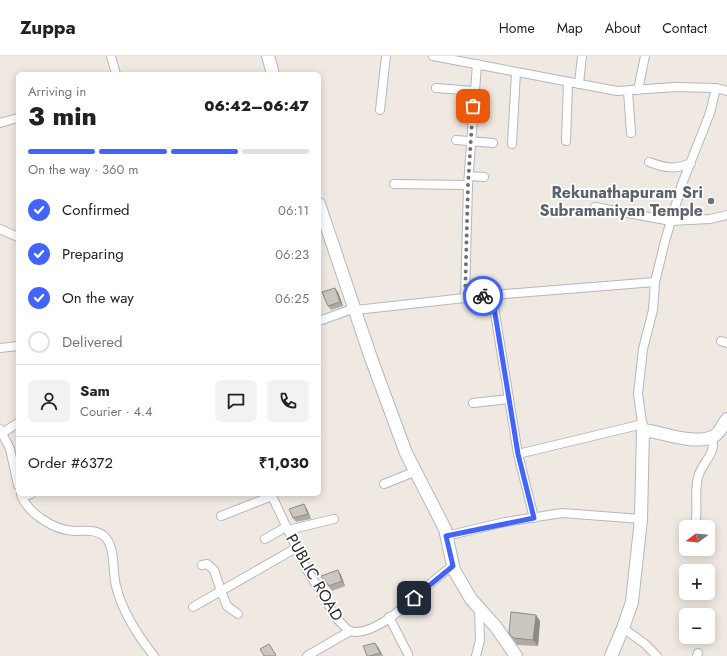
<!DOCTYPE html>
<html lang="en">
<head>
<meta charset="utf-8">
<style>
	:root { --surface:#fff; --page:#f2f2f2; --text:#222; --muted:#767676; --line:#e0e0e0; --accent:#4264fb }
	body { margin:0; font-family:Jost,sans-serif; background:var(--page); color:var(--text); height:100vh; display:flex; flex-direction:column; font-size:15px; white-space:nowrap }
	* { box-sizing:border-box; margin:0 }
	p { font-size:13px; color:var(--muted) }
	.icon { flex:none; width:22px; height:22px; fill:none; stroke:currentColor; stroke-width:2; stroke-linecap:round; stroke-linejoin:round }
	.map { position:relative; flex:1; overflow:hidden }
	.panel { position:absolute; left:16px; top:16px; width:305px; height:424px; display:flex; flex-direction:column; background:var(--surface); border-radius:6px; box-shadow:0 2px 10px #0003 }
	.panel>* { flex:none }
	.needle { width:26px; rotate:254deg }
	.buttons { position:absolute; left:679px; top:464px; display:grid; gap:8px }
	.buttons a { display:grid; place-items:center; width:36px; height:36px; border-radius:6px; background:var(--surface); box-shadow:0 2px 10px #0003; font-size:20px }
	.pin { position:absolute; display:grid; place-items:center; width:34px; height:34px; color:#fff; margin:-17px; border-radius:8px; box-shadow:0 2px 6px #0006 }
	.courier { position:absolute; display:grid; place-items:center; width:40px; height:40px; margin:-20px; border:3px solid #4264fb; border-radius:50%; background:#fff; color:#222; box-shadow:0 1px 5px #0007 }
	.summary em { font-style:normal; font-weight:800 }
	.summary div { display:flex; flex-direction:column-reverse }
	.summary { display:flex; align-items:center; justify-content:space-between; height:68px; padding:0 12px }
	h1 { font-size:26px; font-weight:800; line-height:30px }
	.bar { display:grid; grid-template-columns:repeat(4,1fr); gap:6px 4px; align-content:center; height:48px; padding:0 12px }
	.bar i { height:5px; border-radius:3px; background:var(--line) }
	.bar .on { background:var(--accent) }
	.bar p { grid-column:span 4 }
	.line { display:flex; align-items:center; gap:10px; padding:0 12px; border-top:1px solid var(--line) }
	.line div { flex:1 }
	.round { display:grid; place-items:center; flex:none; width:42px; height:42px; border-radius:6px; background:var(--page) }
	ol { padding:0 12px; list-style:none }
	li { display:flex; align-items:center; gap:12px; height:44px }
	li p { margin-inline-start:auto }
	li .icon { padding:4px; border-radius:50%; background:var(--accent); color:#fff; stroke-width:4 }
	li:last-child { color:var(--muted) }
	li i { width:22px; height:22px; border:2px solid var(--line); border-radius:50% }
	header { display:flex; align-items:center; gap:24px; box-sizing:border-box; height:56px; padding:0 20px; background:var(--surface); border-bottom:1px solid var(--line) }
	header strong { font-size:19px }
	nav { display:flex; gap:22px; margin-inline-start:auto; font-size:14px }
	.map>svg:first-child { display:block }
</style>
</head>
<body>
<header>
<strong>Zuppa</strong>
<nav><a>Home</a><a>Map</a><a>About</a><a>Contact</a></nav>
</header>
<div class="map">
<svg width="727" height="600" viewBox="0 0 727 600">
	<rect width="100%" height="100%" fill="#efe9e1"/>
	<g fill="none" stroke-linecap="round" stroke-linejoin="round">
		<defs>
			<g id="street">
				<path d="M111,0l5,18"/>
				<path d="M433,0l184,35 59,-4 40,1"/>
				<path d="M579,28l3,-28"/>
				<path d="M436,32l38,3"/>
				<path d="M638,34l7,-34"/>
				<path d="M628,35l3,42"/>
				<path d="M380,54l6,-54"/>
				<path d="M0,67l18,-5"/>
				<path d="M456,84l37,3"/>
				<path d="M566,85l2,-59"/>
				<path d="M512,88l4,-72"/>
				<path d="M649,106c16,6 26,8 42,1"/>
				<path d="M469,120l15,1"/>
				<path d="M394,128l74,1"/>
				<path d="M595,151l76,14 39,-2 17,-4"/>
				<path d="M0,173l18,8"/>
				<path d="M492,239l26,159 16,64"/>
				<path d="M465,242l3,-113 9,-121"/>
				<path d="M356,254l136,-15 163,-13"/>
				<path d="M319,265l36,-13"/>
				<path d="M721,285l6,2"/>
				<path d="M0,292l18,-2"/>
				<path d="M473,347l36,-4"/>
				<path d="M0,373l10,20 8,36"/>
				<path d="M643,374l-5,-36 5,-45 10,-39 2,-28 10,-41 17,-57 28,-71 6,-25 11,3"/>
				<path d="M2,377l16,-10"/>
				<path d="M518,398l125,-30"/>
				<path d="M384,428l30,-12"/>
				<path d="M21,438c6,19 33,36 53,37 10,0 22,-2 30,5 12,10 8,36 12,50 6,25 22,50 38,70"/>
				<path d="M271,438l36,76 31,50 11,11c32,9 78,-50 104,-65"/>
				<path d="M22,441l9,-3"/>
				<path d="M221,460l51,-20"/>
				<path d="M695,469c4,-16 -2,-35 4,-51 5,-13 19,-23 12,-37"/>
				<path d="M288,474l46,-11"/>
				<path d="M446,480l59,-14 57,-9 79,6"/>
				<path d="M265,483l21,-12"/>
				<path d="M202,509l5,-1 7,6 7,21"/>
				<path d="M221,535l6,15 11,8"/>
				<path d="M193,551l103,-59"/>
				<path d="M389,561l19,37"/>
				<path d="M623,572l22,16 12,12"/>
				<path d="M307,600l43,-25"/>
				<path d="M476,600l4,-16 -1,-30"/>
				<path d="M697,600l1,-3"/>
			</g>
			<g id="secondary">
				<path d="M268,0l5,18"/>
				<path d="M319,148l52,154 35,95 39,76 9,41 17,29 25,28 20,29"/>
				<path d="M611,600l12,-28 9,-26 9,-83 2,-89c19,2 53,16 71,6 6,-3 9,-12 13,-17"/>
			</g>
		</defs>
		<!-- street casing -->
		<use href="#street" stroke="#b4b7c1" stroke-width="10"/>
		<!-- secondary casing -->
		<use href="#secondary" stroke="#b4b7c1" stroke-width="14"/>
		<!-- street -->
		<use href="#street" stroke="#fff" stroke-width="8"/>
		<!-- secondary -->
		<use href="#secondary" stroke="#fff" stroke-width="12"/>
	</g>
	<!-- wall -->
	<g fill="#afaba4">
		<path d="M338,236l5,14 -12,4 -3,-4z"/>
		<path d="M307,453l4,10 -15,3 -3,-4z"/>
		<path d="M338,514l3,5 4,11 -13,5 -11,-15z"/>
		<path d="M536,559l4,6 -2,25 -21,-1 -8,-12z"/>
		<path d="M375,587l3,4 5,9h-16z"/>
	</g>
	<!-- shaded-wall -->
	<g fill="#8e8b86">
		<path d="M335,232l3,4 5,14 -3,-4z"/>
		<path d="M304,448l3,5 4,10 -3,-5z"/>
		<path d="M338,514l3,5 4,11 -3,-5z"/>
		<path d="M536,559l4,6 -2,25 -5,-6z"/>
		<path d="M375,587l3,4 5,9 -3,-3z"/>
	</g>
	<!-- building -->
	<g fill="#cbc7bf" stroke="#8e8b86">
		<path d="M335,232l5,14 -12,4 -6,-14z"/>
		<path d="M304,448l4,10 -15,4 -4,-9z"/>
		<path d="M338,514l4,11 -13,5 -8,-10z"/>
		<path d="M511,556l25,3 -3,25 -20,-2 -4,-5z"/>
		<path d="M375,587l5,10 -10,3h-3l-4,-10z"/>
		<path d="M269,588l7,11 -1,1h-11l-4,-7z"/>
	</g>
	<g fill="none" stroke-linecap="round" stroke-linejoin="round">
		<!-- done -->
		<path stroke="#726f6d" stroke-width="4" stroke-dasharray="0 7.2" d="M473,50l-5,79 -3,113 18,-2"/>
		<!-- route -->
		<path stroke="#4264fb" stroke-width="5" d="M414,542l39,-32 -7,-30 88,-18 -16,-64 -26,-159 -9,1"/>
	</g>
	<!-- markers -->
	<circle fill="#6b7280" stroke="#fff" stroke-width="1.5" cx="711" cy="145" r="4"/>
	<g text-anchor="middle" stroke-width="3.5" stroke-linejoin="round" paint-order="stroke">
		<!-- worship labels -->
		<g font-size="16" font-weight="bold" fill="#5b616d" stroke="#fff" text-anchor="end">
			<text x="703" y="142">Rekunathapuram Sri<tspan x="703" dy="18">Subramaniyan Temple</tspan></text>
		</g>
		<!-- street labels -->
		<g font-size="16" fill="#2e2e2e" stroke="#fff">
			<text transform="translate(315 521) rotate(60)" y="6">PUBLIC ROAD</text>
		</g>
	</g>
</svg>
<div class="buttons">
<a><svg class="needle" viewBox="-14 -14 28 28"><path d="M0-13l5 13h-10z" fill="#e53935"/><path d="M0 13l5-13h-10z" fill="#767676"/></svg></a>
<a>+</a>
<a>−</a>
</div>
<div class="pin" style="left:473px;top:50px;background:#ea580c"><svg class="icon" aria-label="bag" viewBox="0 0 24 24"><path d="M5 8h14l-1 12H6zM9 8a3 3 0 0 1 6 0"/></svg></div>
<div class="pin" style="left:414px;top:542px;background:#1f2937"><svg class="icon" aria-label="home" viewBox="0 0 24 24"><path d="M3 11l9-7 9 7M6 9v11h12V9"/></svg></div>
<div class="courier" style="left:483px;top:240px"><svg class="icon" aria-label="bike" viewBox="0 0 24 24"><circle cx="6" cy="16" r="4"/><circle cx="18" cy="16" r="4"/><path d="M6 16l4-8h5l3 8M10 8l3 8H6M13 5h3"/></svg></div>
<section class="panel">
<div class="summary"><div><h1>3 min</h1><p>Arriving in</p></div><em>06:42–06:47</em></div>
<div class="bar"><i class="on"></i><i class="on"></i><i class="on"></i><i></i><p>On the way · 360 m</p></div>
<ol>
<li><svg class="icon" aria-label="check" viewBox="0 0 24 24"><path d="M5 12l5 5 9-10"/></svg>Confirmed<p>06:11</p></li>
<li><svg class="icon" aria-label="check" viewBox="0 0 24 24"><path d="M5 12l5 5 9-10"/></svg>Preparing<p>06:23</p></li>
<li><svg class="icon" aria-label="check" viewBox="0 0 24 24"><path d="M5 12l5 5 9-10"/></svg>On the way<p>06:25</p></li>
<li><i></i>Delivered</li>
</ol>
<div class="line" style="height:72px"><a class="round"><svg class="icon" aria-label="person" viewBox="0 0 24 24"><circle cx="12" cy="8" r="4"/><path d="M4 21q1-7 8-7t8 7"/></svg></a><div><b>Sam</b><p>Courier · 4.4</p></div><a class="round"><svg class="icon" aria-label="chat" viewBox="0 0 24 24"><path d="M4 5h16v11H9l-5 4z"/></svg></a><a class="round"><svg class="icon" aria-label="phone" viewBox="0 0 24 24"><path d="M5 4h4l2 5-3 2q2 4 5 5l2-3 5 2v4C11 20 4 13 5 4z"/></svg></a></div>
<div class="line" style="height:52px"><div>Order #6372</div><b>₹1,030</b></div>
</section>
</div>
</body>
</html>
